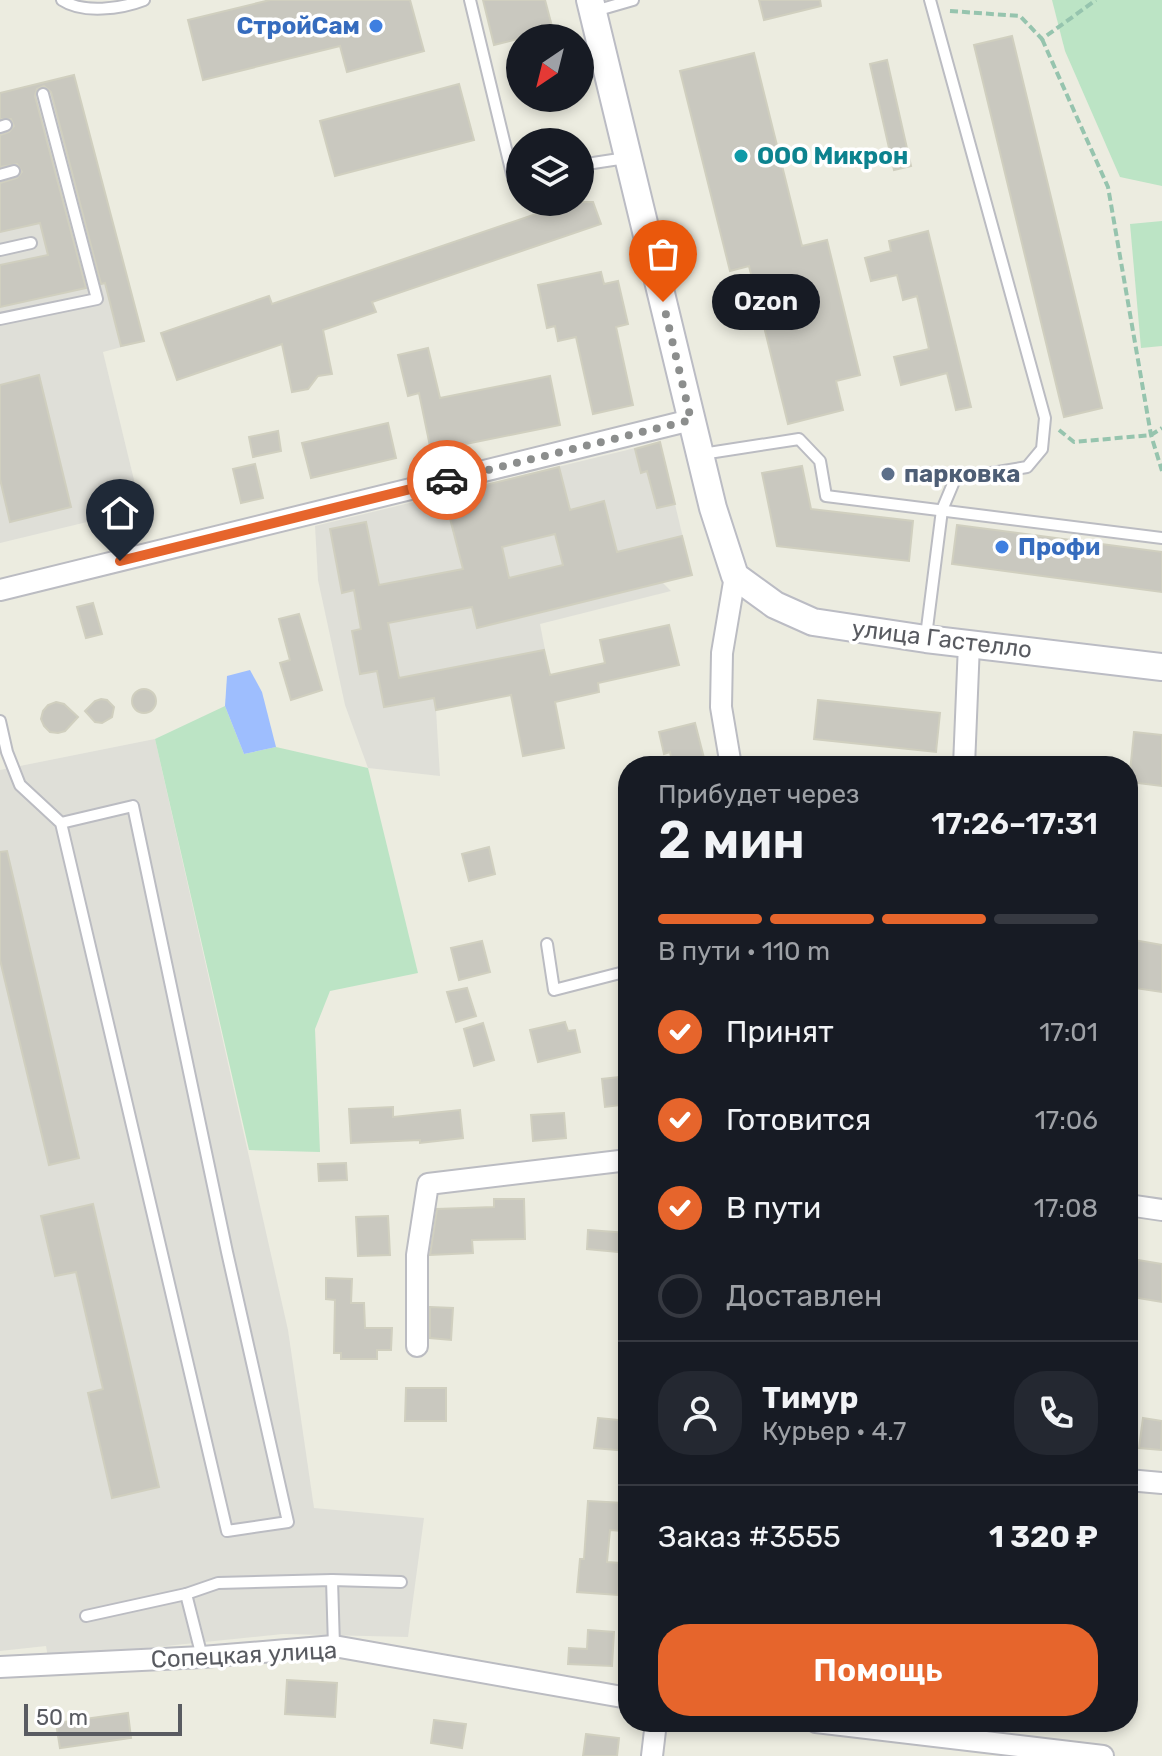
<!DOCTYPE html>
<html lang="ru">
<head>
<meta charset="utf-8">
<style>
	:root { --surface:#171b24; --page:#242831; --text:#f1f3f6; --muted:#9ea1a6; --line:#363941; --accent:#e6652c }
	body { margin:0; font-family:Rubik,sans-serif; background:var(--page); color:var(--text); height:100vh; display:flex; flex-direction:column; font-size:30px; white-space:nowrap }
	* { box-sizing:border-box; margin:0 }
	p { font-size:26px; color:var(--muted) }
	.icon { flex:none; width:44px; height:44px; fill:none; stroke:currentColor; stroke-width:2; stroke-linecap:round; stroke-linejoin:round }
	.map { position:relative; flex:1; overflow:hidden }
	.sheet { position:absolute; left:618px; top:756px; width:520px; height:976px; display:flex; flex-direction:column; background:var(--surface); border-radius:32px; box-shadow:0 4px 12px #0003 }
	.sheet>* { flex:none }
	.needle { width:52px; rotate:215deg }
	.tools { position:absolute; left:506px; top:24px; display:grid; gap:16px }
	.tools a { display:grid; place-items:center; width:88px; height:88px; border-radius:50%; background:var(--surface); box-shadow:0 4px 12px #0003; font-size:40px }
	.scale { position:absolute; left:24px; bottom:20px; width:158px; box-sizing:border-box; padding-left:8px; border:4px solid #595b61; border-top:0; font-size:22px; line-height:28px; white-space:nowrap; color:#595b61; -webkit-text-stroke:6px #fff; paint-order:stroke }
	.pin { position:absolute; display:grid; place-items:center; width:68px; height:68px; color:#fff; margin:-82px -34px; border-radius:50% 50% 50% 0; rotate:-45deg; box-shadow:0 0 8px #0007 }
	.pin .icon { rotate:45deg }
	.courier { position:absolute; display:grid; place-items:center; width:80px; height:80px; margin:-40px; border:6px solid #e6652c; border-radius:50%; background:#fff; color:#222; box-shadow:0 2px 10px #0007 }
	.bubble { position:absolute; height:56px; border-radius:28px; background:var(--surface); box-shadow:0 4px 12px #0003; font-size:26px; font-weight:600; line-height:56px; text-align:center }
	.summary em { font-style:normal; font-weight:600 }
	.summary div { display:flex; flex-direction:column-reverse }
	.summary { display:flex; align-items:center; justify-content:space-between; height:136px; padding:0 40px }
	h1 { font-size:52px; font-weight:600; line-height:60px }
	.bar { display:grid; grid-template-columns:repeat(4,1fr); gap:12px 8px; align-content:center; height:96px; padding:0 40px }
	.bar i { height:10px; border-radius:6px; background:var(--line) }
	.bar .current { background:var(--accent) }
	.bar p { grid-column:span 4 }
	.line { display:flex; align-items:center; gap:20px; padding:0 40px; border-top:2px solid var(--line) }
	.line div { flex:1 }
	.round { display:grid; place-items:center; flex:none; width:84px; height:84px; border-radius:32px; background:var(--page) }
	ol { padding:0 40px; list-style:none }
	li { display:flex; align-items:center; gap:24px; height:88px }
	li p { margin-inline-start:auto }
	li .icon { padding:8px; border-radius:50%; background:var(--accent); color:#fff; stroke-width:4 }
	li:last-child { color:var(--muted) }
	li i { width:44px; height:44px; border:4px solid var(--line); border-radius:50% }
	.primary-button { display:flex; gap:16px; margin-top:auto; padding:16px 40px }
	.primary-button a { flex:1; height:92px; border-radius:32px; background:var(--accent); color:#fff; font-size:32px; font-weight:600; line-height:92px; text-align:center }
	.map>svg:first-child { display:block }
</style>
</head>
<body>
<div class="map">
<svg width="1162" height="1756" viewBox="0 0 1162 1756">
	<rect width="100%" height="100%" fill="#ecece0"/>
	<!-- industrial -->
	<g fill="#dfdfd8">
		<path d="M74,75l70,266 -41,11 38,157 -141,34v-450z"/>
		<path d="M660,442l32,133 -30,7 9,9 -131,33 24,124 -41,8 -12,-61 -75,15 4,66 -72,-8 -23,-63 -27,-125 -3,-54z"/>
		<path d="M155,739l133,591 26,178 110,10 -16,119 -125,-3 -235,24 -2,-12 -46,5v-881z"/>
	</g>
	<!-- green -->
	<g fill="#bce4c5">
		<path d="M1052,0h110v186l-42,-9 -55,-126z"/>
		<path d="M1162,221v125l-21,2 -11,-124z"/>
		<path d="M225,706l19,48 32,-7 92,21 50,205 -88,18 -15,38 5,123 -71,-2 -94,-411z"/>
	</g>
	<!-- water -->
	<path fill="#9ebefe" d="M250,670l12,22 14,55 -32,7 -19,-48 2,-30z"/>
	<!-- building -->
	<g fill="#c9c8bf" stroke="#d0cfbf" stroke-width="2" fill-rule="evenodd">
		<path d="M270,0h140l14,51 -77,21 -7,-26 -137,34 -15,-60z"/>
		<path d="M483,0h62l8,30 -59,15z"/>
		<path d="M759,0h61l1,6 -57,14z"/>
		<path d="M1012,36l90,372 -38,9 -90,-372z"/>
		<path d="M754,53l48,193 25,-6 33,135 -24,6 7,29 -55,14 -39,-158 -19,5 -50,-200z"/>
		<path d="M887,60l24,106 -17,4 -24,-106z"/>
		<path d="M74,75l70,266 -23,5 -16,-63 -4,1 -50,-192 -7,-6 -7,3 -2,7 51,192 -86,19v-42l48,-10 -8,-32 -40,9v-49l17,-5 5,-6 -5,-8 -17,3v-32l9,-3 5,-6 -3,-7h-11v-26z"/>
		<path d="M459,84l15,56 -139,36 -15,-55z"/>
		<path d="M571,202h22l8,22 -229,78 4,10 -53,18 9,44 -14,2 -10,13 -16,3 -10,-48 -105,36 -16,-47 108,-37 3,8z"/>
		<path d="M928,231l43,176 -15,3 -9,-37 -46,12 -7,-28 35,-8 -12,-53 -14,4 -6,-25 -26,6 -6,-23 26,-7 -2,-10z"/>
		<path d="M601,272l3,12 14,-3 10,43 -12,3 17,78 -40,9 -17,-77 -18,4 -3,-15 -8,2 -9,-43z"/>
		<path d="M428,348l12,50 110,-22 10,49 -129,26 -12,-58 -11,3 -10,-41z"/>
		<path d="M39,375l32,132 -61,15 -10,-43v-94z"/>
		<path d="M388,423l8,35 -85,20 -9,-35z"/>
		<path d="M278,431l3,20 -28,6 -4,-20z"/>
		<path d="M660,442l15,62 -18,4 -10,-37 -6,2 -6,-24z"/>
		<path d="M255,464l8,34 -22,5 -8,-34z"/>
		<path d="M802,466l9,43 102,12 -4,40 -132,-15 -15,-73z"/>
		<path d="M559,467l11,43 34,-9 13,51 65,-16 10,39 -215,53 -5,-21 -84,16 11,55 145,-28 6,25 55,-12 -5,-23 69,-15 10,40 -81,18 1,9 -44,10 9,46 -41,8 -12,-61 -75,15 -2,-12 -50,9 -7,-36 -17,3 -8,-43 9,-2 -7,-39 -12,3 -12,-64 36,-7 13,63 84,-16 -19,-74zM555,534l8,31 -54,13 -7,-31z"/>
		<path d="M957,525l205,27v40l-210,-28z"/>
		<path d="M93,603l9,31 -16,4 -9,-31z"/>
		<path d="M299,614l23,76 -31,10 -11,-37 10,-3 -11,-41z"/>
		<circle cx="144" cy="701" r="12"/>
		<path d="M101,699l6,1 7,7 -2,10 -10,6 -7,-1 -10,-11 10,-10z"/>
		<path d="M818,700l122,13 -4,39 -122,-13z"/>
		<path d="M56,702l8,2 14,13 -13,14 -7,2 -8,-1 -6,-6 -3,-7 2,-8 5,-6z"/>
		<path d="M695,723l10,39 -32,4 -3,-14 -6,2 -5,-22z"/>
		<path d="M1134,732l28,3v51l-33,-4z"/>
		<path d="M489,847l6,27 -26,7 -7,-27z"/>
		<path d="M7,851l72,307 -30,7 -49,-205v-108z"/>
		<path d="M1128,939l34,6v47l-34,-5z"/>
		<path d="M482,941l8,31 -31,8 -8,-32z"/>
		<path d="M467,988l9,28 -20,6 -9,-30z"/>
		<path d="M565,1022l3,9 7,-1 5,22 -42,10 -8,-32z"/>
		<path d="M483,1023l11,37 -20,6 -10,-37z"/>
		<path d="M628,1076v28l-23,3 -3,-28z"/>
		<path d="M393,1107v10l67,-7 3,28 -43,5v-3l-69,3 -2,-34z"/>
		<path d="M564,1113l2,25 -33,3 -2,-26z"/>
		<path d="M346,1163l1,17 -28,1 -1,-17z"/>
		<path d="M494,1199h30l1,40 -53,1 1,13 -43,2 7,-46 57,-2z"/>
		<path d="M93,1204l66,283 -47,11 -24,-105 15,-4 -27,-117 -21,4 -14,-60z"/>
		<path d="M388,1216l2,39 -32,1 -2,-39z"/>
		<path d="M588,1230l40,3v20l-41,-4z"/>
		<path d="M1138,1260l24,4v38l-30,-5z"/>
		<path d="M326,1278l26,1 -1,24h13l1,25h27l-1,22h-14v9h-36v-6h-7l1,-53 -9,-1z"/>
		<path d="M430,1307l23,1 -2,32 -21,-2z"/>
		<path d="M406,1388h40v33h-41z"/>
		<path d="M598,1418l30,3v30l-34,-3z"/>
		<path d="M1143,1418l19,3 -1,29 -22,-2z"/>
		<path d="M588,1501l36,2 -2,28 -12,-1 -3,32 14,1 -3,32 -41,-3 3,-33h4z"/>
		<path d="M588,1630l26,2 -2,34 -44,-2 1,-16 18,1z"/>
		<path d="M287,1680l50,3 -2,34 -50,-3z"/>
		<path d="M128,1713l3,25 -71,10 -4,-25z"/>
		<path d="M434,1720l32,4 -4,24 -31,-5z"/>
		<path d="M586,1734l33,4 -2,18h-34z"/>
	</g>
	<g fill="none" stroke-linecap="round" stroke-linejoin="round">
		<defs>
			<g id="service">
				<path d="M62,0c21,14 59,9 82,0"/>
				<path d="M470,0l42,174 8,-1"/>
				<path d="M595,11l38,-11"/>
				<path d="M0,127l6,-2"/>
				<path d="M580,165l46,-7"/>
				<path d="M0,175l14,-4"/>
				<path d="M0,250l31,-7"/>
				<path d="M0,319l97,-20 -54,-205"/>
				<path d="M702,454l97,-15 21,22 6,35 336,42"/>
				<path d="M926,636l16,-126 13,-31 72,-12 15,-18 3,-31 -115,-418"/>
				<path d="M0,721l7,31 13,33 41,38 166,708 61,-9 -61,-270 -94,-446 -72,17"/>
				<path d="M547,944l7,46 74,-19"/>
				<path d="M332,1580l2,66"/>
				<path d="M186,1594l16,63"/>
				<path d="M86,1616l100,-22 32,-11 114,-3 69,2"/>
			</g>
			<g id="minor">
				<path d="M0,590l691,-170"/>
				<path d="M731,766l-10,-59 1,-54 13,-77"/>
				<path d="M964,766l5,-122"/>
				<path d="M1128,1205l34,5"/>
				<path d="M417,1346v-91l11,-71 200,-24"/>
				<path d="M1128,1480l34,3"/>
				<path d="M0,1667l202,-10 132,-11 294,52"/>
				<path d="M816,1722l287,34"/>
				<path d="M652,1756l4,-34"/>
			</g>
			<path id="secondary" d="M590,0l123,508 22,68 40,29 38,17 113,17 236,28"/>
		</defs>
		<!-- service casing -->
		<use href="#service" stroke="#bbbcc2" stroke-width="14"/>
		<!-- minor casing -->
		<use href="#minor" stroke="#bbbcc2" stroke-width="24"/>
		<!-- secondary casing -->
		<use href="#secondary" stroke="#bbbcc4" stroke-width="30"/>
		<!-- path -->
		<g stroke="#96c4ae" stroke-width="4" stroke-dasharray="8 4" stroke-linecap="butt">
			<path d="M950,11l70,5 22,23 54,-39"/>
			<path d="M1042,39l66,148 43,248 11,36"/>
			<path d="M1059,430l15,12 77,-7 11,-7"/>
		</g>
		<!-- service -->
		<use href="#service" stroke="#fff" stroke-width="10"/>
		<!-- minor -->
		<use href="#minor" stroke="#fff" stroke-width="20"/>
		<!-- secondary -->
		<use href="#secondary" stroke="#fff" stroke-width="26"/>
	</g>
	<g fill="none" stroke-linecap="round" stroke-linejoin="round">
		<!-- done -->
		<path stroke="#8c8e8d" stroke-width="8" stroke-dasharray="0 14.4" d="M447,480l244,-60 -28,-118"/>
		<!-- route -->
		<path stroke="#e6652c" stroke-width="10" d="M120,561l327,-81"/>
	</g>
	<!-- markers -->
	<g fill="#3f7fe0" stroke="#fff" stroke-width="3">
		<circle cx="376" cy="26" r="8"/>
		<circle cx="1002" cy="547" r="8"/>
	</g>
	<circle fill="#0f9aa8" stroke="#fff" stroke-width="3" cx="741" cy="156" r="8"/>
	<circle fill="#5c6f8a" stroke="#fff" stroke-width="3" cx="888" cy="474" r="8"/>
	<g text-anchor="middle" stroke-width="7" stroke-linejoin="round" paint-order="stroke">
		<!-- shop labels -->
		<g font-size="24" font-weight="bold" fill="#366cbe" stroke="#fff" text-anchor="end">
			<text x="360" y="34">СтройСам</text>
			<text x="1018" y="555" text-anchor="start">Профи</text>
		</g>
		<!-- culture labels -->
		<g font-size="24" font-weight="bold" fill="#0d838f" stroke="#fff" text-anchor="start">
			<text x="757" y="164">ООО Микрон</text>
		</g>
		<!-- service labels -->
		<g font-size="24" font-weight="bold" fill="#4e5e75" stroke="#fff" text-anchor="start">
			<text x="904" y="482">парковка</text>
		</g>
		<!-- street labels -->
		<g font-size="24" fill="#595b61" stroke="#fff">
			<text transform="translate(942 639) rotate(7)" y="8">улица Гастелло</text>
			<text transform="translate(244 1655) rotate(-3)" y="8">Сопецкая улица</text>
		</g>
	</g>
</svg>
<div class="tools">
<a><svg class="needle" viewBox="-14 -14 28 28"><path d="M0-13l5 13h-10z" fill="#e53935"/><path d="M0 13l5-13h-10z" fill="#9ea1a6"/></svg></a>
<a><svg class="icon" aria-label="layers" viewBox="0 0 24 24"><path d="M12 4l9 5-9 5-9-5zM3 14l9 5 9-5"/></svg></a>
</div>
<div class="scale">50 m</div>
<div class="pin" style="left:663px;top:302px;background:#ea580c"><svg class="icon" aria-label="bag" viewBox="0 0 24 24"><path d="M5 8h14l-1 12H6zM9 8a3 3 0 0 1 6 0"/></svg></div>
<div class="pin" style="left:120px;top:561px;background:#1f2937"><svg class="icon" aria-label="home" viewBox="0 0 24 24"><path d="M3 11l9-7 9 7M6 9v11h12V9"/></svg></div>
<div class="courier" style="left:447px;top:480px"><svg class="icon" aria-label="car" viewBox="0 0 24 24"><path d="M5 17H2v-5l4-1 3-4h7l3 4 3 1v5h-3M9 17h6M6 11h13"/><circle cx="7" cy="17" r="2"/><circle cx="17" cy="17" r="2"/></svg></div>
<div class="bubble" style="left:712px;top:274px;width:108px">Ozon</div>
<section class="sheet">
<div class="summary"><div><h1>2 мин</h1><p>Прибудет через</p></div><em>17:26–17:31</em></div>
<div class="bar"><i class="current"></i><i class="current"></i><i class="current"></i><i></i><p>В пути · 110 m</p></div>
<ol>
<li><svg class="icon" aria-label="check" viewBox="0 0 24 24"><path d="M5 12l5 5 9-10"/></svg>Принят<p>17:01</p></li>
<li><svg class="icon" aria-label="check" viewBox="0 0 24 24"><path d="M5 12l5 5 9-10"/></svg>Готовится<p>17:06</p></li>
<li><svg class="icon" aria-label="check" viewBox="0 0 24 24"><path d="M5 12l5 5 9-10"/></svg>В пути<p>17:08</p></li>
<li><i></i>Доставлен</li>
</ol>
<div class="line" style="height:144px"><a class="round"><svg class="icon" aria-label="person" viewBox="0 0 24 24"><circle cx="12" cy="8" r="4"/><path d="M4 21q1-7 8-7t8 7"/></svg></a><div><b>Тимур</b><p>Курьер · 4.7</p></div><a class="round"><svg class="icon" aria-label="phone" viewBox="0 0 24 24"><path d="M5 4h4l2 5-3 2q2 4 5 5l2-3 5 2v4C11 20 4 13 5 4z"/></svg></a></div>
<div class="line" style="height:104px"><div>Заказ #3555</div><b>1 320 ₽</b></div>
<div class="primary-button"><a>Помощь</a></div>
</section>
</div>
</body>
</html>
